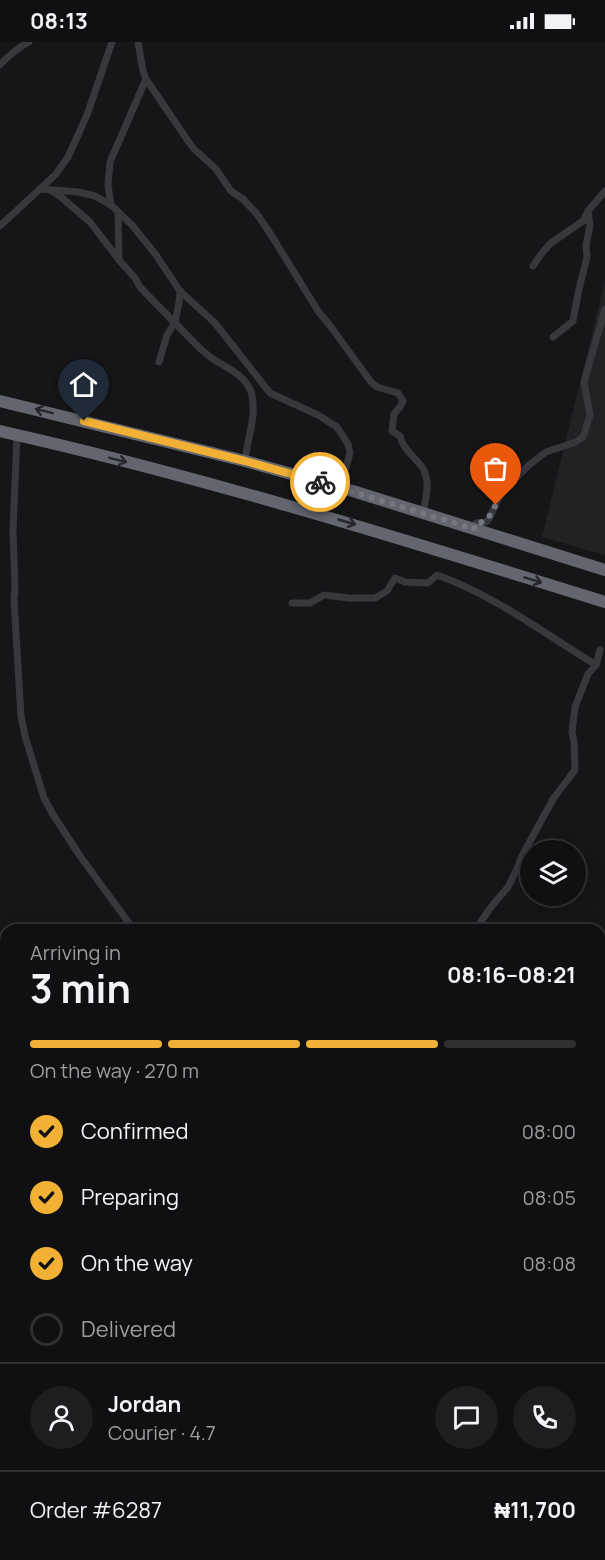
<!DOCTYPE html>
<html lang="en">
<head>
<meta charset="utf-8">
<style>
	:root { --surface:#101012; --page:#1e1e20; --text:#f1f3f6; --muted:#9c9d9f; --line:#303032; --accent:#f2b134 }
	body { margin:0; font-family:Manrope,sans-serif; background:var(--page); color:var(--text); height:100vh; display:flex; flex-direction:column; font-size:22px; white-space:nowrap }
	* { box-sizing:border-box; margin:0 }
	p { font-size:20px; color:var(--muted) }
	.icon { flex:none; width:33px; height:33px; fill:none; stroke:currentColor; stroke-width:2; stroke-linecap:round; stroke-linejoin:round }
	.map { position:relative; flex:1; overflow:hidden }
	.sheet { position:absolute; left:0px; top:882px; width:606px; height:636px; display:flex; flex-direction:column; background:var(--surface); border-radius:18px 18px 0 0; box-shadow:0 6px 24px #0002,0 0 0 2px var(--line) }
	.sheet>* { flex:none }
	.fabs { position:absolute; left:520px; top:798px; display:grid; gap:12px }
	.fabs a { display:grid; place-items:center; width:66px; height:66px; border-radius:50%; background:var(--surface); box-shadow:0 6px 24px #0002,0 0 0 2px var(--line); font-size:30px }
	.pin { position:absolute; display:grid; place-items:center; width:51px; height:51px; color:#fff; margin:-62px -26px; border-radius:50% 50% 50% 0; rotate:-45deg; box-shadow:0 0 6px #0007 }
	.pin .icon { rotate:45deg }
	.courier { position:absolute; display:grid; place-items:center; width:60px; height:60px; margin:-30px; border:4px solid #f2b134; border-radius:50%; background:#fff; color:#222; box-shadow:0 2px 8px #0007 }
	.head em { font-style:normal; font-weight:700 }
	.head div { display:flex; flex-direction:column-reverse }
	.head { display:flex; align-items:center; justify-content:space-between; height:102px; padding:0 30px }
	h1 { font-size:39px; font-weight:700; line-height:45px }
	.bar { display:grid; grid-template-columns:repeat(4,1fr); gap:9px 6px; align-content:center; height:72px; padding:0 30px }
	.bar i { height:8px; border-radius:4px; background:var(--line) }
	.bar .selected { background:var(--accent) }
	.bar p { grid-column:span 4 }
	.line { display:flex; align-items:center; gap:15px; padding:0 30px; border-top:2px solid var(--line) }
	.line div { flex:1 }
	.round { display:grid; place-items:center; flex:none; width:63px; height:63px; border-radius:32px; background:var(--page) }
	ol { padding:0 30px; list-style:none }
	li { display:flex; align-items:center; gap:18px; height:66px }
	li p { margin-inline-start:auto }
	li .icon { padding:6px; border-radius:50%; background:var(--accent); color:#111; stroke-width:4 }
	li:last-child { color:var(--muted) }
	li i { width:33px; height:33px; border:3px solid var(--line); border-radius:50% }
	.status { display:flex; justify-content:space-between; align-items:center; height:42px; padding:0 30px; background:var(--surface); direction:ltr }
	.status svg { height:16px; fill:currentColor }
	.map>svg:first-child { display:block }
</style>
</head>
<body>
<div class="status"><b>08:13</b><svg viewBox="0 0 49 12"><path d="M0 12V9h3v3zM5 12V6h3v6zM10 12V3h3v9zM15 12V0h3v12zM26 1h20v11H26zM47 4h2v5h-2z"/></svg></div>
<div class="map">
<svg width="605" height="1518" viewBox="0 0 605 1518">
	<rect width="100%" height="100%" fill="#161618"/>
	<!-- built -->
	<path fill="#222225" d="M605,239v274l-63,-18z"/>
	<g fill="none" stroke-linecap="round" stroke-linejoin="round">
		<!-- minor -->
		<g stroke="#37383d" stroke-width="7">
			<path d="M138,0l5,29 3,8 42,62 6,8 22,20 15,22 12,8 14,15 16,24 45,73 13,16 40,55 6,5 21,6 5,8 -3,6 -6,7 -2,17 8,5c3,13 14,20 22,31 9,13 4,31 1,46"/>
			<path d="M0,23c6,-7 20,-19 29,-23"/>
			<path d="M40,147l39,3 16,4 16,9 21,20 24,30 24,36 35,32 55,70 48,22 19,12 11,17 2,9 -10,35"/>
			<path d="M50,148l11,7 29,25 29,38 16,18 5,9c14,15 28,29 42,43 10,10 19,21 31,29 14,9 32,16 38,33 7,21 -4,47 -6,69"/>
			<path d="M111,163l-3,-20 2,-23 36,-83"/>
			<path d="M118,170l1,48"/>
			<path d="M0,184l56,-52 12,-17 19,-42 25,-73"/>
			<path d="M533,224l9,-13 9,-10 32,-22 5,-10 17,-20"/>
			<path d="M553,295l20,-16 6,-32 8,-32 -1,-12 4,-19 -2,-15"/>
			<path d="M159,320l8,-27 8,-13 4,-19 1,-12"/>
			<path d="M17,393l-4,96 2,56 -1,13 7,116 4,20 19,62 8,15 28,43 54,74"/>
			<path d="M474,487l2,-6 10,-1 3,-3 17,-36 11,-6 12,-12 17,-13 30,-10 7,-5 7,-22 -6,-33 21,-73"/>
			<path d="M292,561h18l14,-8 25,3h26l12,-7 8,-13 10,4 23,1 9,-8c57,20 108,59 159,90"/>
			<path d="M475,888l16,-23 17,-20 9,-18 5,-13 31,-57 22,-29 -1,-29 -2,-8 3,-26 13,-33 8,-9 4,-15"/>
			<path d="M0,1028l6,-4"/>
			<path d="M0,1105l6,-4"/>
			<path d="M600,1140h5"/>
			<path d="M0,1183l6,-4"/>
			<path d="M0,1257h6"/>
			<path d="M81,1512l1,6"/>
			<path d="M21,1518l8,-6"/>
			<path d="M49,1518l3,-6"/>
		</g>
		<!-- motorway -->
		<g stroke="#63666e" stroke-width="12">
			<path d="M0,359l245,60 111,31 249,78"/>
			<path d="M0,389c205,46 405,109 605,171"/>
		</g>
	</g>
	<!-- one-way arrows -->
	<defs><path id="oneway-shaft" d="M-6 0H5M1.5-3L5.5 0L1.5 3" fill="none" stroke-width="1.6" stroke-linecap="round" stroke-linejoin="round" transform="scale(1.5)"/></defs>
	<g stroke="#26262a">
		<use href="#oneway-shaft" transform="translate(44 369) rotate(-166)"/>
		<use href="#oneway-shaft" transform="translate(118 418) rotate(14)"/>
		<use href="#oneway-shaft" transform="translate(347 480) rotate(16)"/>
		<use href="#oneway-shaft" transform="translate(533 538) rotate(17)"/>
	</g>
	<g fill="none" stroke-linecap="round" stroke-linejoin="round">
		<!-- done -->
		<path stroke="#757880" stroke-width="6" stroke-dasharray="0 10.8" d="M320,440l154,47 2,-6c15,-1 12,-8 20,-18"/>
		<!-- route -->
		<path stroke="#f2b134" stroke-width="8" d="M84,379l161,40 75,21"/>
	</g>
</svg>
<div class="fabs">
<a><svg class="icon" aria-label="layers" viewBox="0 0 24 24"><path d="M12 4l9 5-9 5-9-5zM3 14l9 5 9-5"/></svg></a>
</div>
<div class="pin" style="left:496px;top:463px;background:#ea580c"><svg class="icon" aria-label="bag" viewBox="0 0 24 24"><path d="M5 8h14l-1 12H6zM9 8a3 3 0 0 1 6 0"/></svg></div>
<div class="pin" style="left:84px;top:379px;background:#1f2937"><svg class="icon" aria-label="home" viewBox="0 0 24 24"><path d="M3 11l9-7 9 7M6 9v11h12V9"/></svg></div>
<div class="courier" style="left:320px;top:440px"><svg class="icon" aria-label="bike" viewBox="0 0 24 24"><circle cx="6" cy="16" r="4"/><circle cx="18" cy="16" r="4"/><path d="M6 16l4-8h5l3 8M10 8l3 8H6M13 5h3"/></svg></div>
<section class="sheet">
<div class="head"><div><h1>3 min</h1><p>Arriving in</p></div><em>08:16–08:21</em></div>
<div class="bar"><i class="selected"></i><i class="selected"></i><i class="selected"></i><i></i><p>On the way · 270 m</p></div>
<ol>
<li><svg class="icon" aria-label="check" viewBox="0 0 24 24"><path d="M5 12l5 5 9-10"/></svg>Confirmed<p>08:00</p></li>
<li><svg class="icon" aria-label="check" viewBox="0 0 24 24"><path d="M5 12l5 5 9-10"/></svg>Preparing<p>08:05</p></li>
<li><svg class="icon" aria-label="check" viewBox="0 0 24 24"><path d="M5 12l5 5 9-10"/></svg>On the way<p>08:08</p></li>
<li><i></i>Delivered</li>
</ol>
<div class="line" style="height:108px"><a class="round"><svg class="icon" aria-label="person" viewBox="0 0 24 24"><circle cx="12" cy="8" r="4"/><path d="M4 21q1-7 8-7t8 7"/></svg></a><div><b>Jordan</b><p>Courier · 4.7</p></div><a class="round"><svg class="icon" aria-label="chat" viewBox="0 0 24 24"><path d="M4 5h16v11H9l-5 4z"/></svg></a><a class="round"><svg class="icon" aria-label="phone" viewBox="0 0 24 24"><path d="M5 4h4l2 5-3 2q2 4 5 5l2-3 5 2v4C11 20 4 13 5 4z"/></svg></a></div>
<div class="line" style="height:78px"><div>Order #6287</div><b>₦11,700</b></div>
</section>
</div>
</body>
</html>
